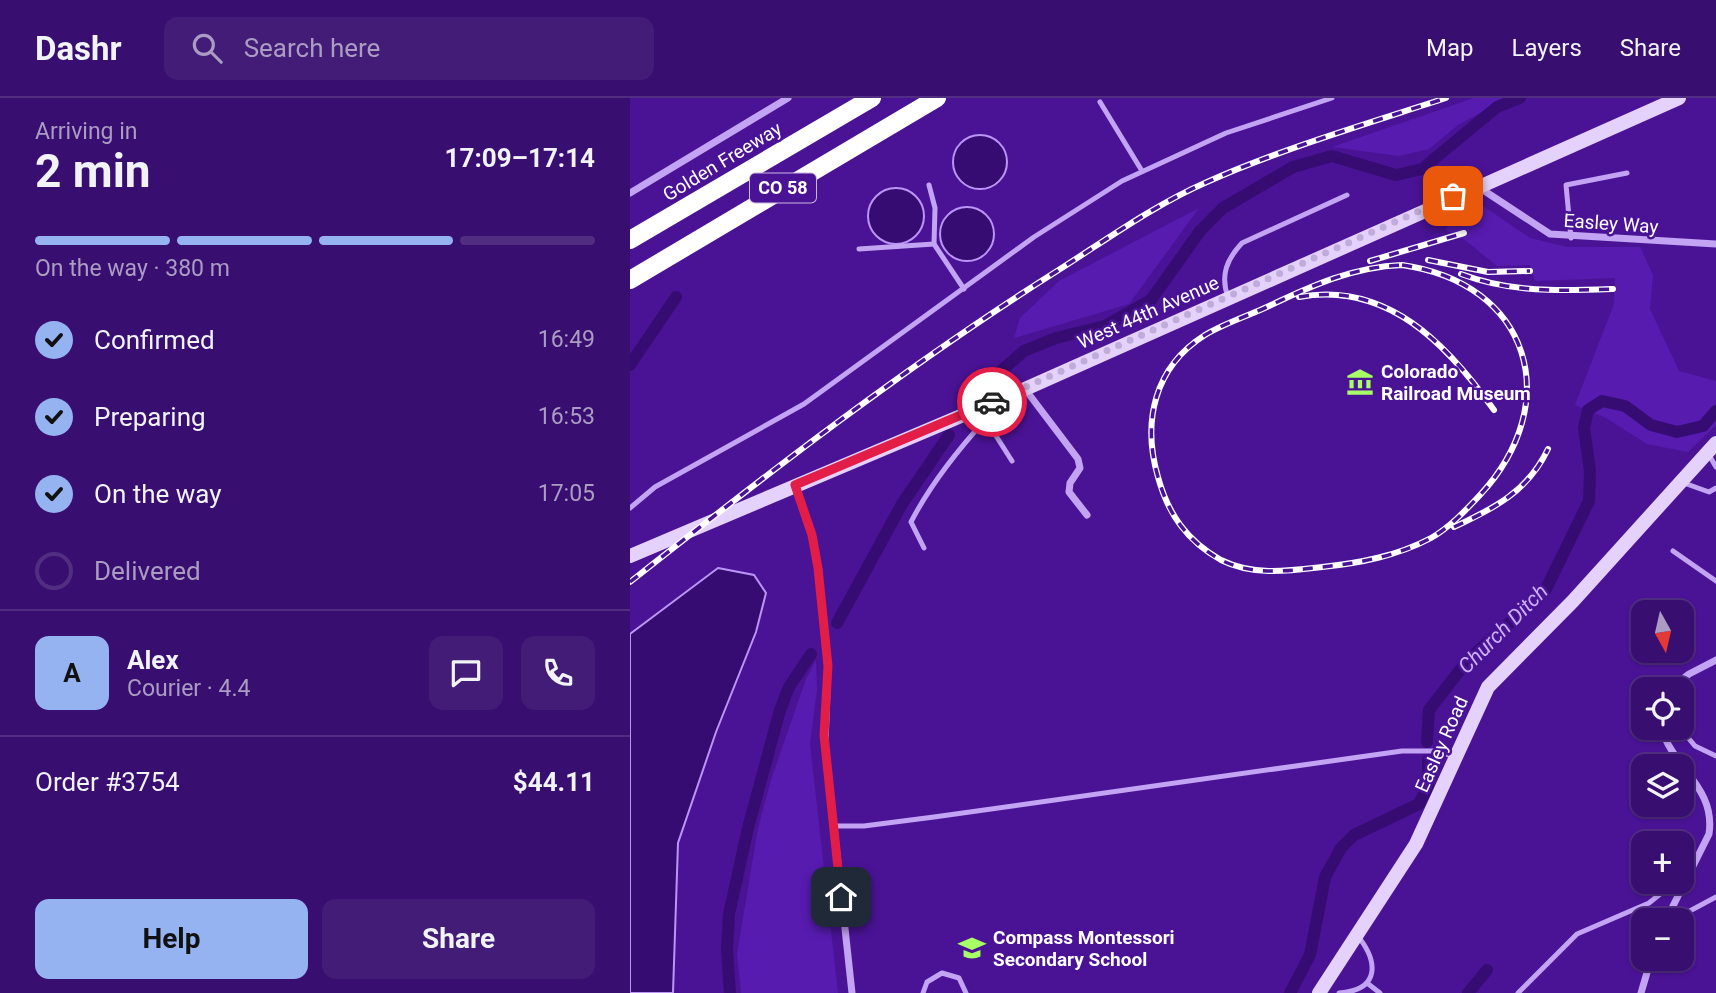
<!DOCTYPE html>
<html lang="en">
<head>
<meta charset="utf-8">
<style>
	:root { --surface:#380e70; --page:#431c78; --text:#f1f3f6; --muted:#ab9cc3; --line:#522e83; --accent:#95b2f1 }
	body { margin:0; font-family:Roboto,sans-serif; background:var(--page); color:var(--text); height:100vh; display:flex; flex-direction:column; font-size:26px; white-space:nowrap }
	* { box-sizing:border-box; margin:0 }
	p { font-size:23px; color:var(--muted) }
	.icon { flex:none; width:38px; height:38px; fill:none; stroke:currentColor; stroke-width:2; stroke-linecap:round; stroke-linejoin:round }
	.map { position:relative; flex:1; overflow:hidden }
	.panel { display:flex; flex-direction:column; background:var(--surface); width:630px }
	.panel>* { flex:none }
	.needle { width:46px; rotate:172deg }
	.fabs { position:absolute; left:1001px; top:502px; display:grid; gap:14px }
	.fabs a { display:grid; place-items:center; width:63px; height:63px; border-radius:14px; background:var(--surface); box-shadow:0 2px 5px #0004,0 0 0 2px var(--line); font-size:35px }
	.pin { position:absolute; display:grid; place-items:center; width:60px; height:60px; color:#fff; margin:-30px; border-radius:14px; box-shadow:0 4px 10px #0006 }
	.courier { position:absolute; display:grid; place-items:center; width:70px; height:70px; margin:-35px; border:5px solid #e11d48; border-radius:50%; background:#fff; color:#222; box-shadow:0 2px 9px #0007 }
	.head em { font-style:normal; font-weight:700 }
	.head div { display:flex; flex-direction:column-reverse }
	.head { display:flex; align-items:center; justify-content:space-between; height:119px; padding:0 35px }
	h1 { font-size:46px; font-weight:700; line-height:52px }
	.bar { display:grid; grid-template-columns:repeat(4,1fr); gap:10px 7px; align-content:center; height:84px; padding:0 35px }
	.bar i { height:9px; border-radius:5px; background:var(--line) }
	.bar .active { background:var(--accent) }
	.bar p { grid-column:span 4 }
	.line { display:flex; align-items:center; gap:18px; padding:0 35px; border-top:2px solid var(--line) }
	.line div { flex:1 }
	.round { display:grid; place-items:center; flex:none; width:74px; height:74px; border-radius:14px; background:var(--page) }
	ol { padding:0 35px; list-style:none }
	li { display:flex; align-items:center; gap:21px; height:77px }
	li p { margin-inline-start:auto }
	li .icon { padding:7px; border-radius:50%; background:var(--accent); color:#111; stroke-width:4 }
	li:last-child { color:var(--muted) }
	li i { width:38px; height:38px; border:4px solid var(--line); border-radius:50% }
	.cta { display:flex; gap:14px; margin-top:auto; padding:14px 35px }
	.cta a { flex:1; height:80px; border-radius:14px; background:var(--accent); color:#111; font-size:28px; font-weight:700; line-height:80px; text-align:center }
	.cta a+a { background:var(--page); color:var(--text) }
	header { display:flex; align-items:center; gap:42px; box-sizing:border-box; height:98px; padding:0 35px; background:var(--surface); border-bottom:2px solid var(--line) }
	header strong { font-size:33px }
	nav { display:flex; gap:38px; margin-inline-start:auto; font-size:24px }
	.search { width:490px; height:63px; background:var(--page); display:flex; align-items:center; gap:18px; box-sizing:border-box; padding:0 24px; border-radius:14px; color:var(--muted); font-size:26px }
	main { display:flex; flex:1; min-height:0 }
	.map>svg:first-child { display:block }
</style>
</head>
<body>
<header>
<strong>Dashr</strong>
<div class="search"><svg class="icon" aria-label="search" viewBox="0 0 24 24"><circle cx="10" cy="10" r="6"/><path d="M15 15l6 6"/></svg>Search here</div>
<nav><a>Map</a><a>Layers</a><a>Share</a></nav>
</header>
<main>
<section class="panel">
<div class="head"><div><h1>2 min</h1><p>Arriving in</p></div><em>17:09–17:14</em></div>
<div class="bar"><i class="active"></i><i class="active"></i><i class="active"></i><i></i><p>On the way · 380 m</p></div>
<ol>
<li><svg class="icon" aria-label="check" viewBox="0 0 24 24"><path d="M5 12l5 5 9-10"/></svg>Confirmed<p>16:49</p></li>
<li><svg class="icon" aria-label="check" viewBox="0 0 24 24"><path d="M5 12l5 5 9-10"/></svg>Preparing<p>16:53</p></li>
<li><svg class="icon" aria-label="check" viewBox="0 0 24 24"><path d="M5 12l5 5 9-10"/></svg>On the way<p>17:05</p></li>
<li><i></i>Delivered</li>
</ol>
<div class="line" style="height:126px"><b class="round" style="background:var(--accent);color:#111">A</b><div><b>Alex</b><p>Courier · 4.4</p></div><a class="round"><svg class="icon" aria-label="chat" viewBox="0 0 24 24"><path d="M4 5h16v11H9l-5 4z"/></svg></a><a class="round"><svg class="icon" aria-label="phone" viewBox="0 0 24 24"><path d="M5 4h4l2 5-3 2q2 4 5 5l2-3 5 2v4C11 20 4 13 5 4z"/></svg></a></div>
<div class="line" style="height:91px"><div>Order #3754</div><b>$44.11</b></div>
<div class="cta"><a>Help</a><a>Share</a></div>
</section>
<div class="map">
<svg width="1086" height="895" viewBox="0 0 1086 895">
	<rect width="100%" height="100%" fill="#4a1396"/>
	<!-- green -->
	<g fill="#571bb0">
		<path d="M844,0h33l-49,27 -29,24 -30,7 -67,-9z"/>
		<path d="M847,104l53,36 37,9h73l13,28 -3,34 29,62 37,10v44l-28,27 -41,-8 -41,-26 -31,-13 39,-101 1,-26 -80,3 -5,-16 -33,1 -32,-26 -20,-10 15,-20z"/>
		<path d="M569,110l-70,96 -115,34 6,-20 39,-37z"/>
		<path d="M186,562l1,30 -7,54 28,249h-97l-4,-39 21,-126 13,-48 35,-101z"/>
	</g>
	<!-- water -->
	<g fill="#370c72" stroke="#bb95f6" stroke-width="2">
		<circle cx="350" cy="64" r="27"/>
		<circle cx="266" cy="118" r="28"/>
		<circle cx="337" cy="136" r="27"/>
		<path d="M88,470l36,7 12,18 -10,39 -40,100 -38,111 -5,150h-43v-359z"/>
	</g>
	<g fill="none" stroke-linecap="round" stroke-linejoin="round">
		<!-- canal -->
		<g stroke="#370c72" stroke-width="12">
			<path d="M0,267l46,-68"/>
			<path d="M349,299l8,-14 37,-32 32,-13 49,-12 46,-26 49,-69 23,-23 70,-41 39,-11 64,19 26,-6 75,-62 23,-9"/>
			<path d="M207,525l65,-119 47,-69"/>
			<path d="M797,644l2,-32 38,-49 78,-70 44,-90 1,-30 -6,-43 4,-18 14,-9 23,5 26,19 26,7 26,-6 13,-15"/>
			<path d="M100,895l-3,-44 2,-35 19,-86 32,-118 9,-23 22,-33"/>
			<path d="M660,895l20,-38 15,-78 16,-29 13,-13 65,-31 9,-18v-26"/>
			<path d="M838,895l19,-23"/>
		</g>
		<!-- lane -->
		<g stroke="#c3a3f3" stroke-width="5">
			<path d="M470,4l42,69"/>
			<path d="M299,87l6,23 -1,36 30,45"/>
			<path d="M941,140l-5,-53 61,-12"/>
			<path d="M229,151l75,-5"/>
			<path d="M598,199c-8,-22 -1,-38 14,-54l105,-48"/>
			<path d="M354,319l28,44"/>
			<path d="M1079,357l7,12"/>
			<path d="M1054,385l25,9 7,-4"/>
			<path d="M0,410l25,-21 149,-83 230,-167 88,-56 104,-48 106,-35"/>
			<path d="M294,450l-13,-26c19,-37 46,-71 74,-102"/>
			<path d="M1043,453l43,30"/>
			<path d="M1050,630l15,18 21,10"/>
			<path d="M204,728h30l70,-9 468,-66h31l21,5"/>
			<path d="M1040,814l16,1 30,-16"/>
			<path d="M737,885l13,10"/>
			<path d="M293,895l4,-11 15,-9 17,5 7,15"/>
			<path d="M709,895c41,-3 40,-31 18,-58"/>
			<path d="M888,895l59,-59 72,-31 26,-21"/>
		</g>
		<!-- street -->
		<g stroke="#c3a3f3" stroke-width="7">
			<path d="M850,90l70,46 166,10"/>
			<path d="M0,95l158,-95"/>
			<path d="M395,291l53,70 2,9 -10,15 -1,9 18,23"/>
			<path d="M165,388l17,49 6,33 10,98 -3,78 27,249"/>
			<path d="M1039,592l20,-16 27,-14"/>
			<path d="M1031,630c13,41 55,60 48,106l-43,86"/>
			<path d="M1011,895l10,-34"/>
		</g>
		<!-- secondary -->
		<g stroke="#e4d2fc" stroke-width="14">
			<path d="M0,458l395,-167 654,-291"/>
			<path d="M689,895l97,-149 72,-157 85,-86 143,-158"/>
		</g>
		<!-- highway -->
		<g stroke="#fff" stroke-width="18">
			<path d="M0,142l242,-142"/>
			<path d="M0,182l307,-182"/>
		</g>
		<defs>
			<g id="rail">
				<path d="M798,162l60,12 42,-1"/>
				<path d="M740,163l94,-28"/>
				<path d="M772,167c128,18 164,137 78,230 -14,15 -31,33 -49,43 -34,18 -71,25 -109,29 -34,4 -69,9 -101,-7 -34,-19 -53,-46 -63,-83 -16,-55 -4,-110 47,-142 20,-12 43,-19 64,-29 44,-21 84,-39 133,-41z"/>
				<path d="M831,176c51,19 99,17 152,15"/>
				<path d="M669,199c88,-16 148,47 195,113"/>
				<path d="M824,429c41,-19 74,-36 94,-78"/>
				<path d="M0,484c138,-109 278,-217 427,-311 49,-31 97,-66 150,-89 77,-34 159,-58 239,-84"/>
			</g>
		</defs>
		<!-- rail casing -->
		<use href="#rail" stroke="#fff" stroke-width="6"/>
		<!-- rail -->
		<use href="#rail" stroke="#4a1396" stroke-width="3.5" stroke-dasharray="10" stroke-linecap="butt"/>
	</g>
	<g fill="none" stroke-linecap="round" stroke-linejoin="round">
		<!-- done -->
		<path stroke="#c0acda" stroke-width="7" stroke-dasharray="0 12.6" d="M362,304l461,-206"/>
		<!-- route -->
		<path stroke="#e11d48" stroke-width="9" d="M211,799l-17,-162 4,-69 -10,-98 -6,-33 -17,-50 197,-83"/>
	</g>
	<!-- icons -->
	<defs>
		<symbol id="museum-bare" viewBox="-9 -9 18 18"><path d="M0-6L6-3V-2H-6V-3ZM-5-1h2V3h-2ZM-1-1h2V3h-2ZM3-1h2V3H3ZM-6 4H6V6H-6Z" fill="#a8ff65" stroke="#4a1396" stroke-width="2.5" paint-order="stroke"/></symbol>
		<symbol id="school-bare" viewBox="-9 -9 18 18"><path d="M0-5L7-2L0 1L-7-2ZM-4 1L0 2.5L4 1V4Q0 6-4 4Z" fill="#a8ff65" stroke="#4a1396" stroke-width="2.5" paint-order="stroke"/></symbol>
	</defs>
	<g fill-rule="evenodd">
		<use href="#museum-bare" x="711" y="265" width="38" height="38"/>
		<use href="#school-bare" x="323" y="831" width="38" height="38"/>
	</g>
	<g text-anchor="middle" stroke-width="5" stroke-linejoin="round" paint-order="stroke">
		<!-- shield labels -->
		<rect fill="#4a1396" stroke="#c9b8e0" stroke-width="2" x="120" y="75.5" width="66" height="29" rx="5"/>
		<g font-size="18" font-weight="bold" fill="#fff">
			<text x="153" y="96">CO 58</text>
		</g>
		<!-- street labels -->
		<g font-size="19" fill="#fff" stroke="#4a1396">
			<text transform="translate(92 63) rotate(-31)" y="7">Golden Freeway</text>
			<text transform="translate(981 125) rotate(4)" y="7">Easley Way</text>
			<text transform="translate(518 214) rotate(-24)" y="7">West 44th Avenue</text>
			<text transform="translate(811 646) rotate(-66)" y="7">Easley Road</text>
		</g>
		<!-- poi labels -->
		<g font-size="19" font-weight="bold" fill="#fff" stroke="#4a1396" text-anchor="start">
			<text x="751" y="280">Colorado<tspan x="751" dy="22">Railroad Museum</tspan></text>
			<text x="363" y="846">Compass Montessori<tspan x="363" dy="22">Secondary School</tspan></text>
		</g>
		<!-- water labels -->
		<g font-size="21" font-style="italic" fill="#cdb0f9" stroke="#4a1396">
			<text transform="translate(873 531) rotate(-45)" y="7">Church Ditch</text>
		</g>
	</g>
</svg>
<div class="fabs">
<a><svg class="needle" viewBox="-14 -14 28 28"><path d="M0-13l5 13h-10z" fill="#e53935"/><path d="M0 13l5-13h-10z" fill="#ab9cc3"/></svg></a>
<a><svg class="icon" aria-label="locate" viewBox="0 0 24 24"><circle cx="12" cy="12" r="6"/><path d="M12 2v4M12 18v4M2 12h4M18 12h4"/></svg></a>
<a><svg class="icon" aria-label="layers" viewBox="0 0 24 24"><path d="M12 4l9 5-9 5-9-5zM3 14l9 5 9-5"/></svg></a>
<a>+</a>
<a>−</a>
</div>
<div class="pin" style="left:823px;top:98px;background:#ea580c"><svg class="icon" aria-label="bag" viewBox="0 0 24 24"><path d="M5 8h14l-1 12H6zM9 8a3 3 0 0 1 6 0"/></svg></div>
<div class="pin" style="left:211px;top:799px;background:#1f2937"><svg class="icon" aria-label="home" viewBox="0 0 24 24"><path d="M3 11l9-7 9 7M6 9v11h12V9"/></svg></div>
<div class="courier" style="left:362px;top:304px"><svg class="icon" aria-label="car" viewBox="0 0 24 24"><path d="M5 17H2v-5l4-1 3-4h7l3 4 3 1v5h-3M9 17h6M6 11h13"/><circle cx="7" cy="17" r="2"/><circle cx="17" cy="17" r="2"/></svg></div>
</div>
</main>
</body>
</html>
